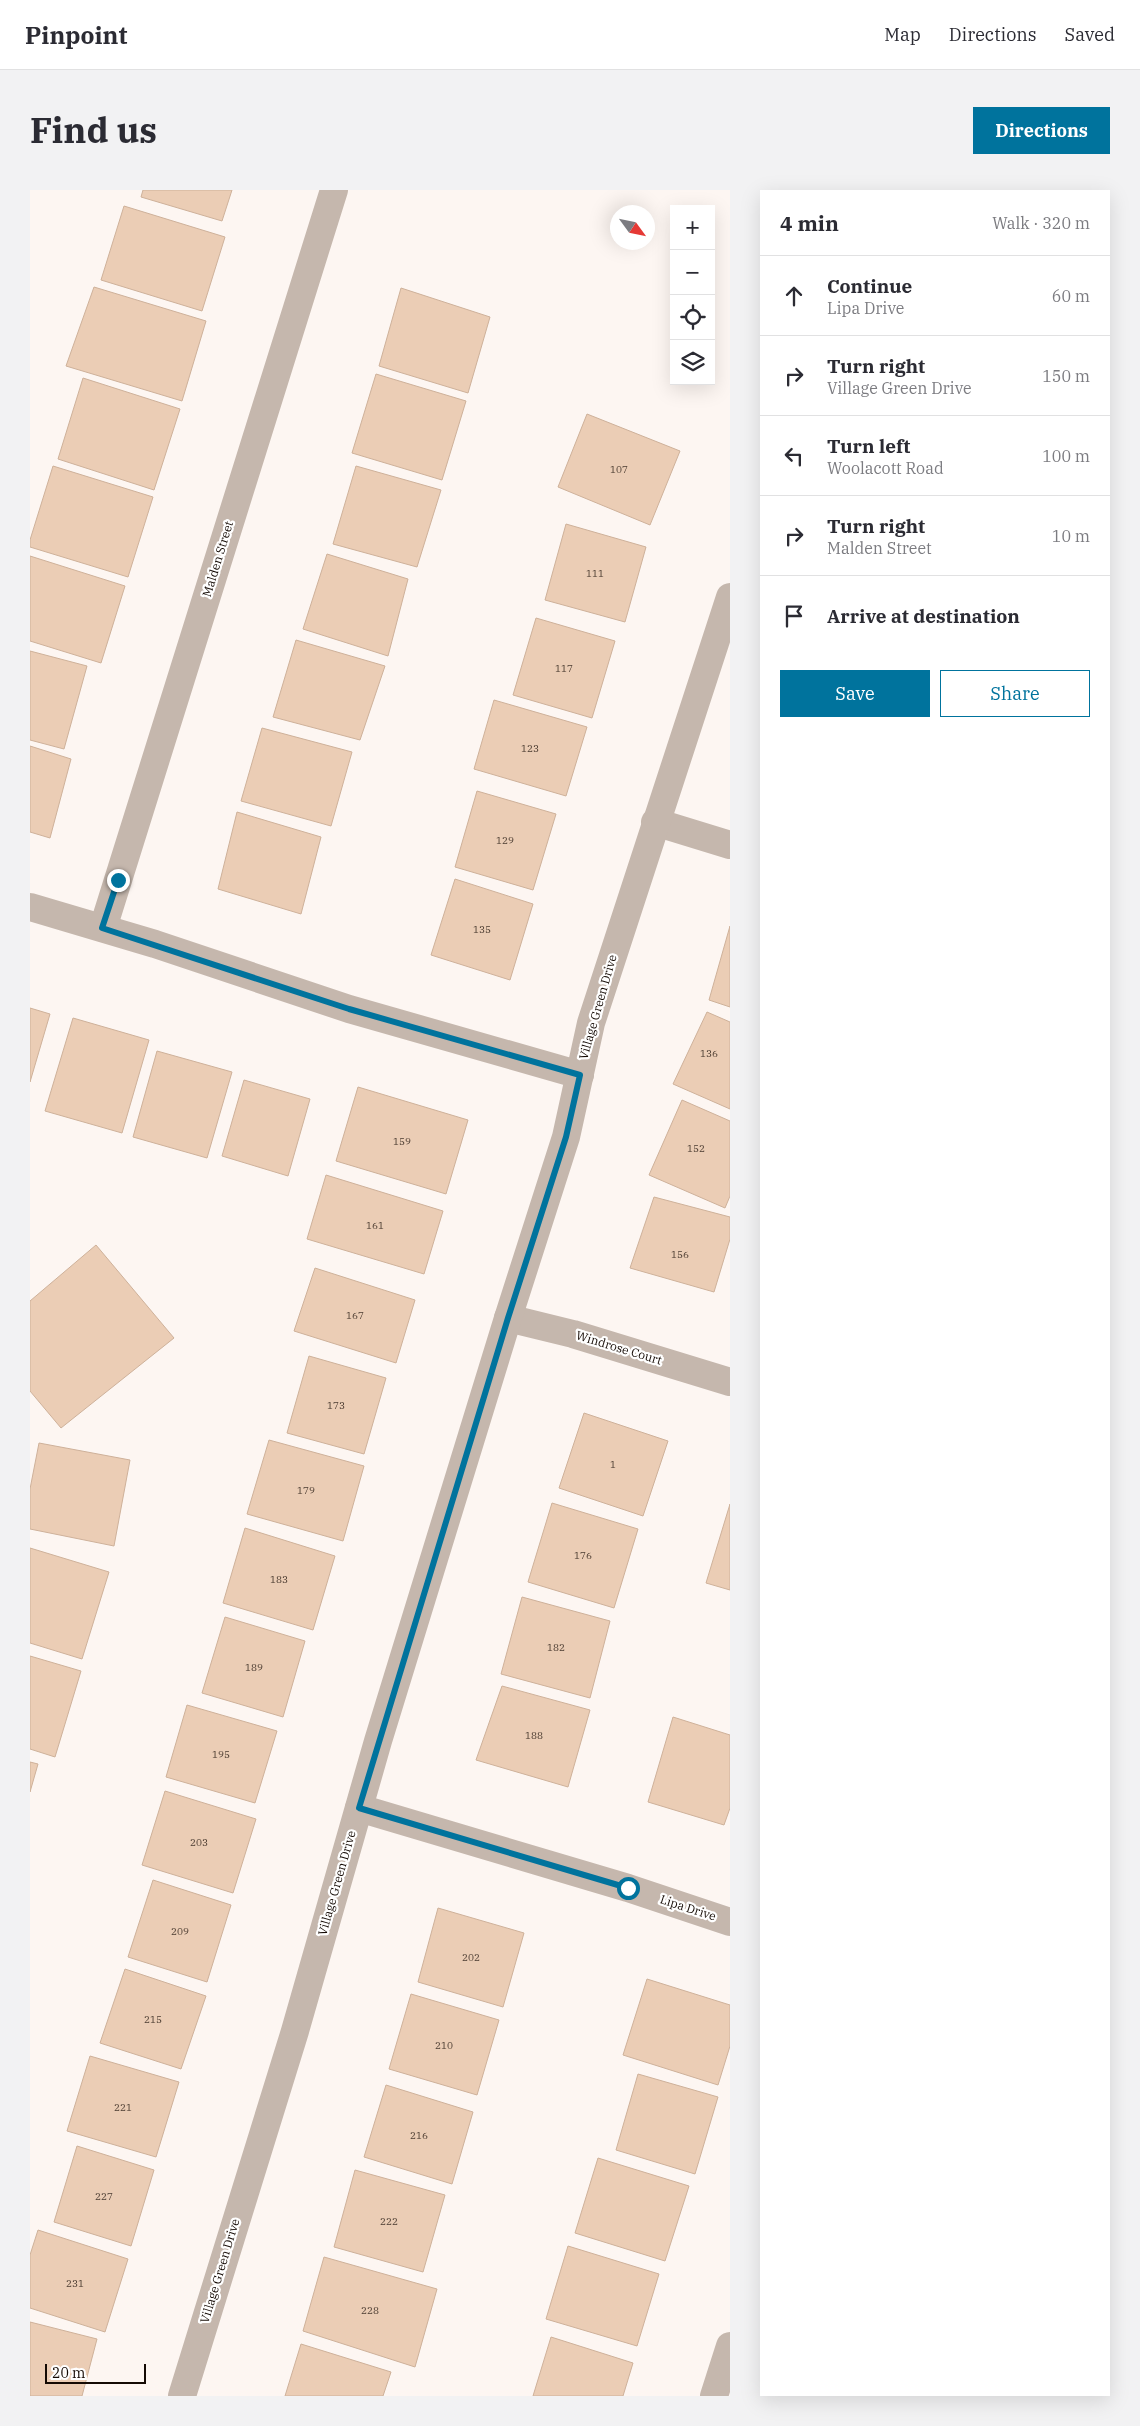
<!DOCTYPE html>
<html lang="en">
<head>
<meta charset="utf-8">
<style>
  body { margin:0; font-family:"IBM Plex Serif",serif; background:#f2f2f3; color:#2b2b33 }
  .controls { position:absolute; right:15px; top:15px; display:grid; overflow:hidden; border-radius:0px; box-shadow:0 5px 20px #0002 }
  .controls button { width:45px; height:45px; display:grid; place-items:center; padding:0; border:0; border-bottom:1px solid #e1e1e2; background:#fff; color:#2b2b33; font:25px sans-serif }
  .compass { position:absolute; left:580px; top:15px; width:45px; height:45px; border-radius:50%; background:#fff; box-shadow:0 5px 20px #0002; rotate:123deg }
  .scale { position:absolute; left:15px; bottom:12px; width:101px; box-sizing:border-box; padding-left:5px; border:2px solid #140a04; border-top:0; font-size:14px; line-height:18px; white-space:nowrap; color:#140a04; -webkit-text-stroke:4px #fff; paint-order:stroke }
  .stop { position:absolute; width:15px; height:15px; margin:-11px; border:4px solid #00739d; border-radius:50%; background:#fff }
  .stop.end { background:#00739d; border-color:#fff; box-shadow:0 1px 5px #0008 }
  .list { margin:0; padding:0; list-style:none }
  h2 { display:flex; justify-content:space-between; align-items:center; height:65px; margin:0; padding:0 20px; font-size:21px }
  h2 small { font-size:16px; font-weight:400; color:#7c7c81 }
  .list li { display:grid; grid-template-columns:32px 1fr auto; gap:15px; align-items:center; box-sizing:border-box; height:80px; padding:0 20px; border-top:1px solid #e1e1e2 }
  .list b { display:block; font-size:19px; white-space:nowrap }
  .list p { margin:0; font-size:16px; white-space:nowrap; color:#7c7c81 }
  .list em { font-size:16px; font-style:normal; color:#7c7c81 }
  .actions { display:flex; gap:10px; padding:15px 20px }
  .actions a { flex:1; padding:11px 0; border:1px solid #00739d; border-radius:0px; text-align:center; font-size:18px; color:#00739d }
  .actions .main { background:#00739d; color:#fff }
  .icon { flex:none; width:28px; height:28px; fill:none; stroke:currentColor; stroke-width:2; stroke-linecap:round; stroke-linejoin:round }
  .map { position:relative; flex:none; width:700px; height:2206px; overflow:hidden; border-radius:0px }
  header { display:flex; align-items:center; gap:30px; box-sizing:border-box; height:70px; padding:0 25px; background:#fff; border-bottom:1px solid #e1e1e2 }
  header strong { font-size:24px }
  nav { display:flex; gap:28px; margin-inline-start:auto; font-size:18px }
  .intro { display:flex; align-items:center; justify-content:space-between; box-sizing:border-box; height:120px; padding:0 30px }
  h1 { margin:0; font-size:35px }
  .button { padding:12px 22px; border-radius:0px; background:#00739d; color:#fff; font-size:18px; font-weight:700 }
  main { display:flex; gap:30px; padding:0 30px }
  aside { flex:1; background:#fff; border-radius:0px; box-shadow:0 5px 20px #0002 }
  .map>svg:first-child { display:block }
  .building { fill:#ebcdb5; stroke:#ceb19a }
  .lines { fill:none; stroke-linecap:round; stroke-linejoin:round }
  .minor { stroke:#c5b7ad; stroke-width:28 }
  .route { stroke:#00739d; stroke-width:6 }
  .labels { text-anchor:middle; stroke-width:4.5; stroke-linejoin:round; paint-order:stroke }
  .number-label { font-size:10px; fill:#4a3b30 }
  .street-label { font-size:12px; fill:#140a04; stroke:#fff }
</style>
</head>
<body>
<header>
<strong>Pinpoint</strong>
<nav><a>Map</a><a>Directions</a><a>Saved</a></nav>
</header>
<div class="intro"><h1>Find us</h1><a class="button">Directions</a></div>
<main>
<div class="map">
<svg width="700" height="2206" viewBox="0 0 700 2206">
  <rect width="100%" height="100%" fill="#fdf6f2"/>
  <g class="building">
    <path d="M 113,0 L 202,0 L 192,31 L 111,7 Z"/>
    <path d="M 94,16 L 195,47 L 172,121 L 71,90 Z"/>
    <path d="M 64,97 L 176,131 L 152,211 L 36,176 Z"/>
    <path d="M 371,98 L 460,127 L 438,203 L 349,176 Z"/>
    <path d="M 346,184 L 436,211 L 412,290 L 322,263 Z"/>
    <path d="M 53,188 L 150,219 L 124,300 L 28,269 Z"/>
    <path d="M 557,224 L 650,261 L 620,335 L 528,297 Z"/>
    <path d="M 23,276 L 123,307 L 98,387 L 0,357 L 0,350 Z"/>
    <path d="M 326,276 L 411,300 L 387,377 L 303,354 Z"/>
    <path d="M 536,334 L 616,357 L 595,432 L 515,410 Z"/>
    <path d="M 297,364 L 378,389 L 358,466 L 273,439 Z"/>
    <path d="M 0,366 L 95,396 L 71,473 L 0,451 Z"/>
    <path d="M 506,428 L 585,451 L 562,528 L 483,505 Z"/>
    <path d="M 266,450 L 355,476 L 330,550 L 243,527 Z"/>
    <path d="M 0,461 L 57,476 L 34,559 L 0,550 Z"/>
    <path d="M 464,510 L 557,537 L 536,606 L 444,579 Z"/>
    <path d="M 232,538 L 322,562 L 301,636 L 211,611 Z"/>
    <path d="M 0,556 L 41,569 L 20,648 L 0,642 Z"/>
    <path d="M 447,601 L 526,624 L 503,700 L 425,677 Z"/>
    <path d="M 207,622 L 291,647 L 271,724 L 188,699 Z"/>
    <path d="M 425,689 L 503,714 L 480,790 L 401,765 Z"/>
    <path d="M 700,736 L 700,817 L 679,810 Z"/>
    <path d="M 0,818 L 20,824 L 0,892 Z"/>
    <path d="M 677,822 L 700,832 L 700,919 L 643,894 Z"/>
    <path d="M 43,828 L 119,850 L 92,943 L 15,921 Z"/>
    <path d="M 127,861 L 202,882 L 177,968 L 103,947 Z"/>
    <path d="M 214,890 L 280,909 L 258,986 L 192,966 Z"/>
    <path d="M 328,897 L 438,930 L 416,1004 L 306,971 Z"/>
    <path d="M 652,910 L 700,931 L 700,1006 L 695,1018 L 619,985 Z"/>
    <path d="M 296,985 L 413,1021 L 394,1084 L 277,1049 Z"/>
    <path d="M 624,1007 L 700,1027 L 700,1049 L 684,1102 L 600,1078 Z"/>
    <path d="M 66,1055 L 144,1148 L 31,1238 L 0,1201 L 0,1111 Z"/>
    <path d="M 285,1078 L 385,1110 L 366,1173 L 264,1141 Z"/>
    <path d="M 279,1166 L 356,1188 L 334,1264 L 257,1243 Z"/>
    <path d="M 554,1223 L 638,1251 L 613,1326 L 529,1298 Z"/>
    <path d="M 239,1250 L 334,1276 L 313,1351 L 217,1324 Z"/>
    <path d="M 9,1253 L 100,1270 L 84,1356 L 0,1339 L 0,1299 Z"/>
    <path d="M 522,1313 L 608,1339 L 584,1418 L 498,1392 Z"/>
    <path d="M 700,1314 L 700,1400 L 676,1393 Z"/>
    <path d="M 215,1338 L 305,1366 L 283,1440 L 193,1413 Z"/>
    <path d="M 0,1358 L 79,1382 L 52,1469 L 0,1453 Z"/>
    <path d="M 492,1407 L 580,1431 L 560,1508 L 471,1484 Z"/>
    <path d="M 195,1427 L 275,1451 L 253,1527 L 172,1503 Z"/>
    <path d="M 0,1466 L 51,1481 L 25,1567 L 0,1559 Z"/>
    <path d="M 472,1496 L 560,1520 L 538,1597 L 446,1570 Z"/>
    <path d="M 157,1515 L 247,1541 L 225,1613 L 136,1587 Z"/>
    <path d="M 643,1527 L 700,1545 L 700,1618 L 694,1635 L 618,1612 Z"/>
    <path d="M 0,1572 L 8,1574 L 0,1602 Z"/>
    <path d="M 135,1601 L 226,1629 L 203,1703 L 112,1675 Z"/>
    <path d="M 123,1690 L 201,1715 L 177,1792 L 98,1767 Z"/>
    <path d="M 408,1718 L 494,1743 L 473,1817 L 388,1792 Z"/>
    <path d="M 95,1779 L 176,1806 L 151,1879 L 70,1853 Z"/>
    <path d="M 617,1789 L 700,1815 L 700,1856 L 688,1895 L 593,1865 Z"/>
    <path d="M 381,1804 L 469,1830 L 447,1905 L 359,1879 Z"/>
    <path d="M 60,1866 L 149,1892 L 126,1967 L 37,1941 Z"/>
    <path d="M 608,1884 L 688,1907 L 665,1984 L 586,1960 Z"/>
    <path d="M 356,1895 L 443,1922 L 422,1994 L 334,1967 Z"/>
    <path d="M 47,1956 L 124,1980 L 101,2056 L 24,2032 Z"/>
    <path d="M 568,1968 L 659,1996 L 635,2071 L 545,2043 Z"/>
    <path d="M 325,1980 L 415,2005 L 393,2082 L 304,2057 Z"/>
    <path d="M 8,2040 L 98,2069 L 75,2142 L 0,2118 L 0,2065 Z"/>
    <path d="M 538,2056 L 629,2084 L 607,2156 L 516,2129 Z"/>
    <path d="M 294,2067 L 407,2099 L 385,2177 L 273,2141 Z"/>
    <path d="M 0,2132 L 67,2149 L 52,2206 L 0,2206 Z"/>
    <path d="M 521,2147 L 603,2173 L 593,2206 L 503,2206 Z"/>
    <path d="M 271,2154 L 361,2182 L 353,2206 L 255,2206 Z"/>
  </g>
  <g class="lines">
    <g class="minor">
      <path d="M 625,632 L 700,655"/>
      <path d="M 0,717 L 125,754 L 319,819 L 550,885"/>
      <path d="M 73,738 L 304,0"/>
      <path d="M 478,1128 L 543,1144 L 700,1192"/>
      <path d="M 329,1618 L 598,1698 L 700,1732"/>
      <path d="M 152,2206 L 265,1841 L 348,1551 L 478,1128 L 536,947 L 561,833 L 700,407"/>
      <path d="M 684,2206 L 700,2156"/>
    </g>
  </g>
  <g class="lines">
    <path class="route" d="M 88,690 L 72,738 L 319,819 L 550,885 L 536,947 L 478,1128 L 329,1618 L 598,1698"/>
  </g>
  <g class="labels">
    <g class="number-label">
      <text x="589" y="283">107</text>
      <text x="565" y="387">111</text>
      <text x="534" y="482">117</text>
      <text x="500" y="562">123</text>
      <text x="475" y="654">129</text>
      <text x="452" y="743">135</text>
      <text x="679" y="867">136</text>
      <text x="372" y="955">159</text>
      <text x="666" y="962">152</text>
      <text x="345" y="1039">161</text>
      <text x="650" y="1068">156</text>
      <text x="325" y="1129">167</text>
      <text x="306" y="1219">173</text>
      <text x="583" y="1278">1</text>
      <text x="276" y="1304">179</text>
      <text x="553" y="1369">176</text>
      <text x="249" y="1393">183</text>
      <text x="526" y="1461">182</text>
      <text x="224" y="1481">189</text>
      <text x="504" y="1549">188</text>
      <text x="191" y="1568">195</text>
      <text x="169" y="1656">203</text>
      <text x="150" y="1745">209</text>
      <text x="441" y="1771">202</text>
      <text x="123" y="1833">215</text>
      <text x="414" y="1859">210</text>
      <text x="93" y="1921">221</text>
      <text x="389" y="1949">216</text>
      <text x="74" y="2010">227</text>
      <text x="359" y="2035">222</text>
      <text x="45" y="2097">231</text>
      <text x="340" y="2124">228</text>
    </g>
    <g class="street-label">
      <text transform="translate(188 369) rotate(-73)" y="4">Malden Street</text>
      <text transform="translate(568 817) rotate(-74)" y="4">Village Green Drive</text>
      <text transform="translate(589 1158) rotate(17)" y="4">Windrose Court</text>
      <text transform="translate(307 1693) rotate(-74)" y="4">Village Green Drive</text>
      <text transform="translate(658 1718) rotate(18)" y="4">Lipa Drive</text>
      <text transform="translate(190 2081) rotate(-73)" y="4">Village Green Drive</text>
    </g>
  </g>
</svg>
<div class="controls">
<button>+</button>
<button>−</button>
<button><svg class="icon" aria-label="locate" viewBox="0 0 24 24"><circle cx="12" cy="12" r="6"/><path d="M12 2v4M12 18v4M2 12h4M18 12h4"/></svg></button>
<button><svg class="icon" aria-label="layers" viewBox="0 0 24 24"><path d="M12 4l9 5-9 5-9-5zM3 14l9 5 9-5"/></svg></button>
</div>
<svg class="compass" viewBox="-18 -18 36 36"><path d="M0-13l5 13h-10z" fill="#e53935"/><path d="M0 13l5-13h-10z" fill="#7c7c81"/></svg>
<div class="scale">20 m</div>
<div class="stop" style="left:598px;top:1698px"></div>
<div class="stop end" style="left:88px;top:690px"></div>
</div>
<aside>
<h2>4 min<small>Walk · 320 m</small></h2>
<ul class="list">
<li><svg class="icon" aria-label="ahead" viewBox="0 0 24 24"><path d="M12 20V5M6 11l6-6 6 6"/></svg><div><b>Continue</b><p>Lipa Drive</p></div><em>60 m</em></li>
<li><svg class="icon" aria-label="right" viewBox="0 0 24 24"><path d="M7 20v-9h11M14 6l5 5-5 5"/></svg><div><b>Turn right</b><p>Village Green Drive</p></div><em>150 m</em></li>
<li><svg class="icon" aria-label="left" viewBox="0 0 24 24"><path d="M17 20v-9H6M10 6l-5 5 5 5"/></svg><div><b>Turn left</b><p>Woolacott Road</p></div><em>100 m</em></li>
<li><svg class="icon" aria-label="right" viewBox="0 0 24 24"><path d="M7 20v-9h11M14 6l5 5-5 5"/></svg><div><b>Turn right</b><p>Malden Street</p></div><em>10 m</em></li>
<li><svg class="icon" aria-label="arrive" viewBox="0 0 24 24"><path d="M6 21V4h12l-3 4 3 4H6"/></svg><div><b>Arrive at destination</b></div></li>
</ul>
<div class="actions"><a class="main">Save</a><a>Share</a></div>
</aside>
</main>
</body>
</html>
